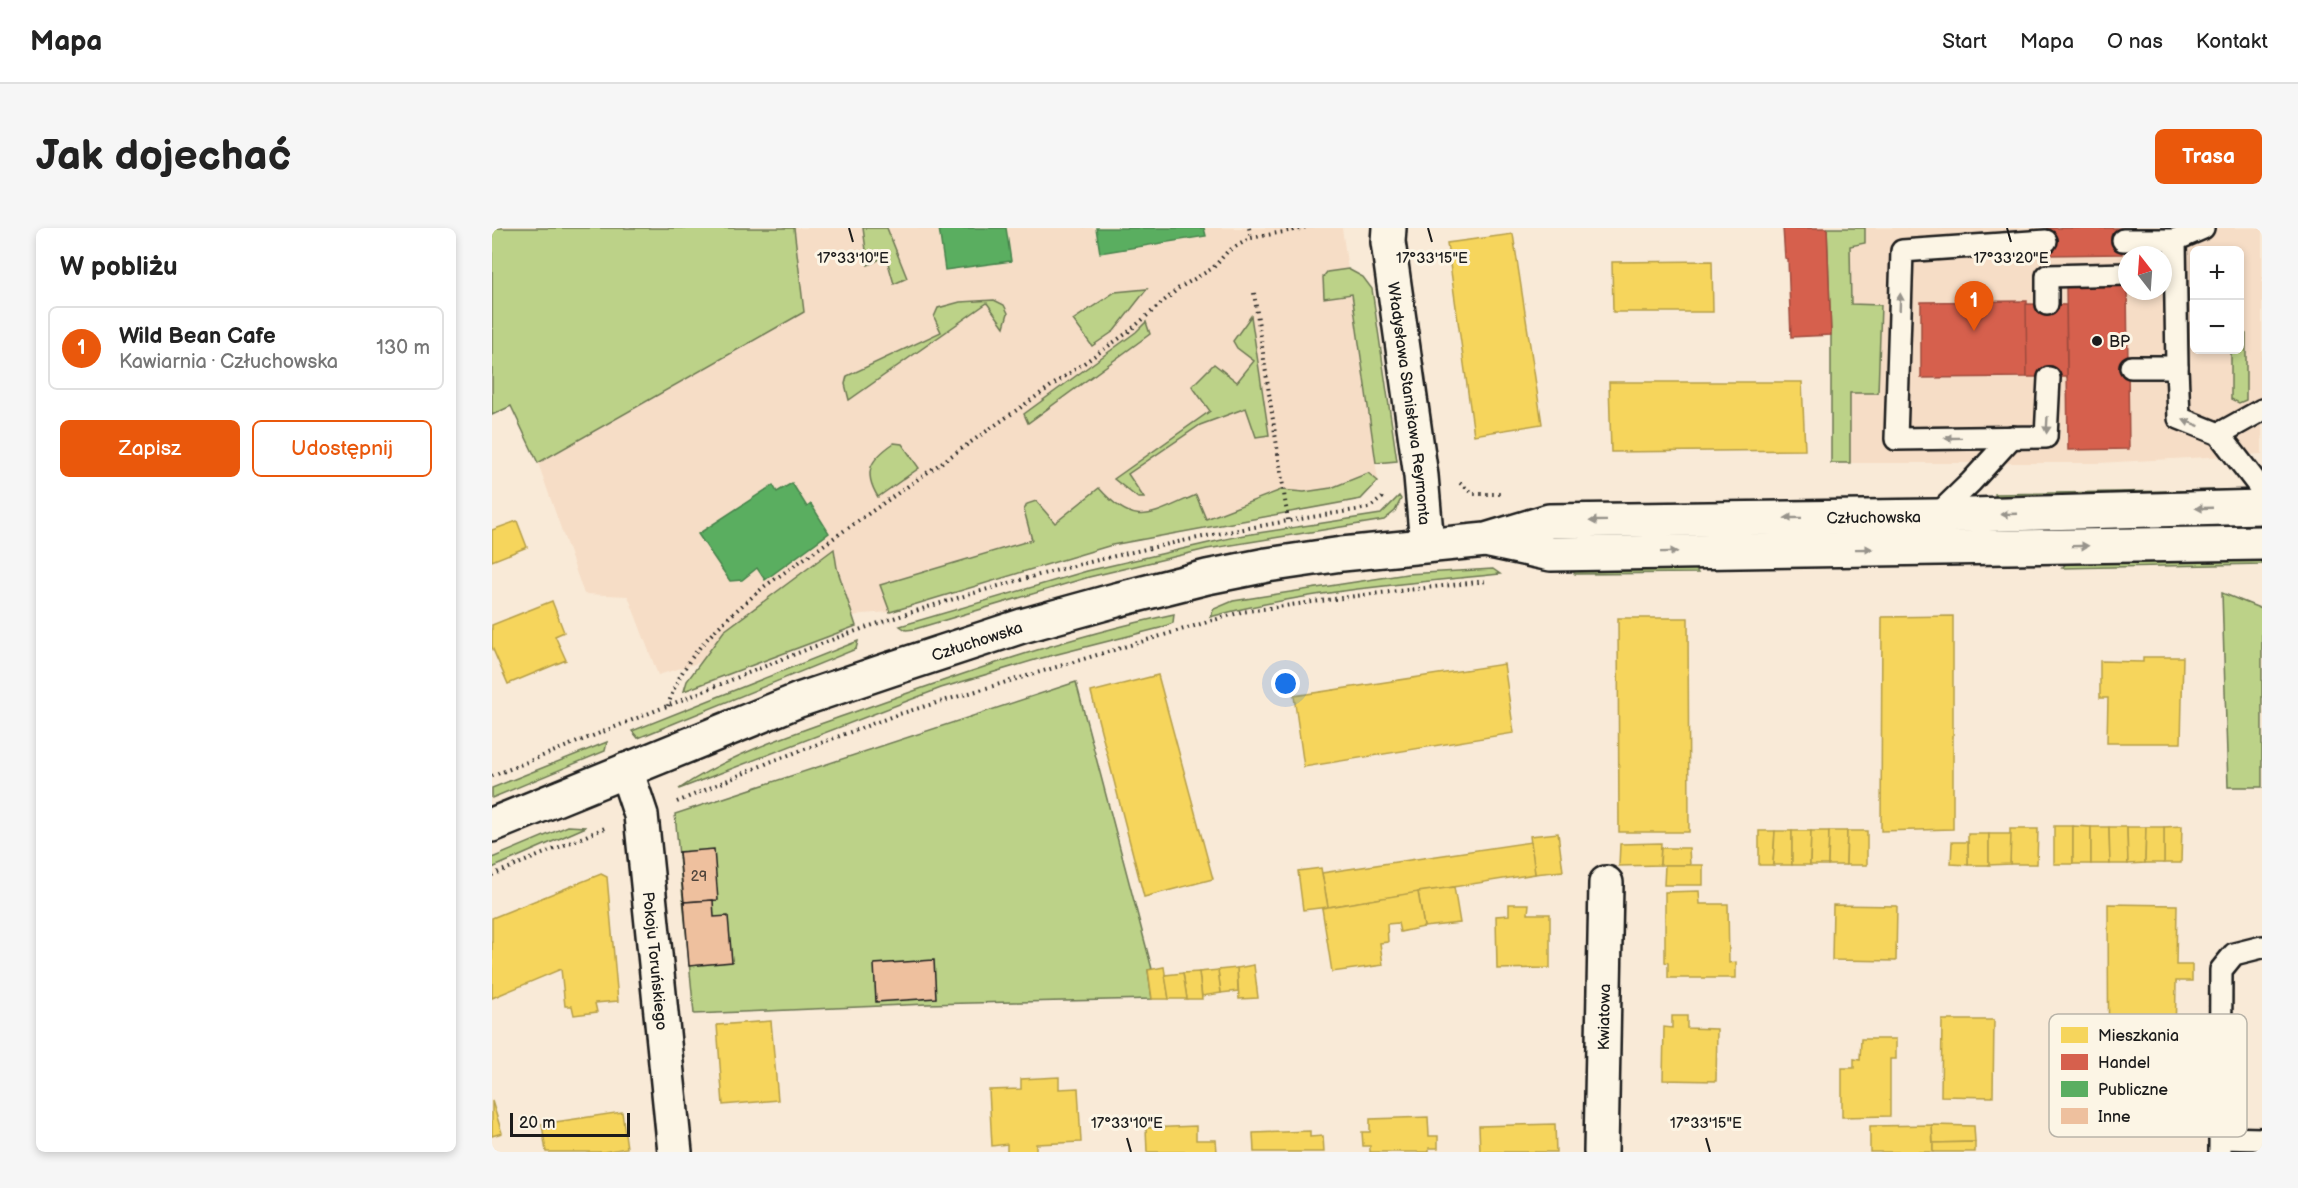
<!DOCTYPE html>
<html lang="pl">
<head>
<meta charset="utf-8">
<style>
  body { margin:0; font-family:"Balsamiq Sans",sans-serif; background:#f6f6f6; color:#222 }
  .controls { position:absolute; right:18px; top:18px; display:grid; overflow:hidden; border-radius:9px; box-shadow:0 3px 9px #0003 }
  .controls button { width:54px; height:54px; display:grid; place-items:center; padding:0; border:0; border-bottom:2px solid #e0e0e0; background:#fff; color:#222; font:30px sans-serif }
  .compass { position:absolute; left:1626px; top:18px; width:54px; height:54px; border-radius:50%; background:#fff; box-shadow:0 3px 9px #0003; rotate:343deg }
  .scale { position:absolute; left:18px; bottom:15px; width:120px; box-sizing:border-box; padding-left:6px; border:3px solid #1c1c1c; border-top:0; font-size:16px; line-height:21px; white-space:nowrap; color:#1c1c1c; -webkit-text-stroke:4px #fcf5e5; paint-order:stroke }
  .you { position:absolute; left:794px; top:456px; width:21px; height:21px; margin:-15px; border:4px solid #fff; border-radius:50%; background:#1a73e8; box-shadow:0 0 0 9px #1a73e833 }
  .badge { display:grid; place-items:center; width:39px; height:39px; border-radius:50%; background:#ea580c; color:#fff; font-size:20px; font-weight:700 }
  .pin { position:absolute; translate:-50% -50px; filter:drop-shadow(0 2px 3px #0008) }
  .pin::after { content:''; position:absolute; top:32px; width:21px; height:18px; background:inherit; clip-path:polygon(0 0,100% 0,50% 100%) }
  .list { margin:0; padding:0; list-style:none }
  h2 { display:flex; justify-content:space-between; align-items:center; height:78px; margin:0; padding:0 24px; font-size:26px }
  h2 small { font-size:20px; font-weight:400; color:#767676 }
  .list li { display:grid; grid-template-columns:39px 1fr auto; gap:18px; align-items:center; box-sizing:border-box; height:84px; margin:0 12px 12px; padding:0 12px; border:2px solid #e0e0e0; border-radius:9px }
  .list b { display:block; font-size:22px; white-space:nowrap }
  .list p { margin:0; font-size:20px; white-space:nowrap; color:#767676 }
  .list em { font-size:20px; font-style:normal; color:#767676 }
  .actions { display:flex; gap:12px; padding:18px 24px }
  .actions a { flex:1; padding:14px 0; border:2px solid #ea580c; border-radius:9px; text-align:center; font-size:21px; color:#ea580c }
  .actions .main { background:#ea580c; color:#fff }
  .map { position:relative; flex:none; width:1770px; height:924px; overflow:hidden; border-radius:9px }
  header { display:flex; align-items:center; gap:36px; box-sizing:border-box; height:84px; padding:0 30px; background:#fff; border-bottom:2px solid #e0e0e0 }
  header strong { font-size:28px }
  nav { display:flex; gap:33px; margin-inline-start:auto; font-size:21px }
  .intro { display:flex; align-items:center; justify-content:space-between; box-sizing:border-box; height:144px; padding:0 36px }
  h1 { margin:0; font-size:42px }
  .button { padding:15px 27px; border-radius:9px; background:#ea580c; color:#fff; font-size:21px; font-weight:700 }
  main { display:flex; gap:36px; padding:0 36px }
  aside { flex:1; background:#fff; border-radius:9px; box-shadow:0 3px 9px #0003 }
  .map>svg:first-child { display:block }
  .built { fill:#f6ddc6; fill-rule:evenodd }
  .green { fill:#bcd288; stroke:#6c7752; stroke-width:1.5 }
  .homes { fill:#f6d55c; stroke:#b59e49; stroke-width:1.5 }
  .shops { fill:#d6604d; stroke:#9e4c3e; stroke-width:1.5 }
  .public { fill:#5aae61; stroke:#47824c; stroke-width:1.5 }
  .building { fill:#eec09e; stroke:#1c1c1c; stroke-width:1.5 }
  .lines { fill:none; stroke-linecap:round; stroke-linejoin:round }
  .lane-casing { stroke:#1c1c1c; stroke-width:26 }
  .street-casing { stroke:#1c1c1c; stroke-width:38 }
  .secondary-casing { stroke:#1c1c1c; stroke-width:38 }
  .path { stroke:#1c1c1c; stroke-width:4; stroke-dasharray:1.5 4.5; stroke-linecap:butt }
  .lane { stroke:#fcf5e5; stroke-width:21 }
  .street { stroke:#fcf5e5; stroke-width:33 }
  .secondary { stroke:#fcf5e5; stroke-width:33 }
  .oneway { fill:#97938b }
  .ticks { fill:none; stroke:#1c1c1c; stroke-width:2 }
  .poi-dot { fill:#1c1c1c; stroke:#fcf5e5; stroke-width:2 }
  .labels { text-anchor:middle; stroke-width:6; stroke-linejoin:round; paint-order:stroke }
  .number-label { font-size:14px; fill:#50453c }
  .poi-label { font-size:16px; fill:#1c1c1c; stroke:#fcf5e5; text-anchor:start }
  .street-label { font-size:16px; fill:#1c1c1c; stroke:#fcf5e5 }
  .key { fill:#fcf5e5; stroke:#b9b4a9; stroke-width:1.5 }
  .key-label { font-size:16px; fill:#1c1c1c }
  .ticks-label { font-size:15px; text-anchor:middle; fill:#1c1c1c; stroke:#fcf5e5; stroke-width:6; stroke-linejoin:round; paint-order:stroke }
</style>
</head>
<body>
<header>
<strong>Mapa</strong>
<nav><a>Start</a><a>Mapa</a><a>O nas</a><a>Kontakt</a></nav>
</header>
<div class="intro"><h1>Jak dojechać</h1><a class="button">Trasa</a></div>
<main>
<aside>
<h2>W pobliżu<small></small></h2>
<ul class="list">
<li><span class="badge">1</span><div><b>Wild Bean Cafe</b><p>Kawiarnia · Człuchowska</p></div><em>130 m</em></li>
</ul>
<div class="actions"><a class="main">Zapisz</a><a>Udostępnij</a></div>
</aside>
<div class="map">
<svg width="1770" height="924" viewBox="0 0 1770 924">
  <rect width="100%" height="100%" fill="#f9ead7"/>
  <filter id="ink" filterUnits="userSpaceOnUse"><feTurbulence type="fractalNoise" baseFrequency=".0167" numOctaves="2"/><feDisplacementMap in="SourceGraphic" scale="12" xChannelSelector="R" yChannelSelector="G"/><feConvolveMatrix kernelMatrix="1 2 1 2 8 2 1 2 1" color-interpolation-filters="sRGB"/></filter>
  <g filter="url(#ink)">
    <g class="built">
      <path d="M 302,0 L 850,0 L 886,253 L 869,271 L 620,317 L 398,384 L 369,386 L 166,447 L 136,368 L 92,366 L 46,235 L 311,84 Z"/>
      <path d="M 1335,0 L 1770,0 L 1770,226 L 1607,235 L 1339,235 L 1339,107 ZM 1702,22 L 1748,22 L 1748,122 L 1702,122 ZM 1635,27 L 1671,27 L 1671,63 L 1635,63 Z"/>
    </g>
    <g class="green">
      <path d="M 0,0 L 302,0 L 312,84 L 46,235 L 19,178 L 0,187 Z"/>
      <path d="M 371,0 L 395,0 L 415,50 L 402,56 L 394,28 L 376,37 Z"/>
      <path d="M 1335,0 L 1373,0 L 1373,15 L 1358,18 L 1359,76 L 1389,77 L 1386,165 L 1358,165 L 1358,235 L 1339,235 L 1339,107 Z"/>
      <path d="M 856,41 L 871,49 L 880,61 L 905,233 L 884,235 L 860,66 L 832,70 L 831,49 L 835,44 Z"/>
      <path d="M 655,61 L 622,103 L 600,118 L 581,92 L 623,64 Z"/>
      <path d="M 502,72 L 512,77 L 516,85 L 512,99 L 495,75 L 357,172 L 353,156 L 355,148 L 449,104 L 442,89 L 446,80 L 468,74 Z"/>
      <path d="M 759,88 L 777,207 L 764,209 L 754,180 L 708,197 L 636,246 L 652,270 L 646,270 L 622,251 L 718,183 L 700,158 L 722,136 L 745,154 L 762,133 L 745,120 L 741,113 Z"/>
      <path d="M 654,94 L 658,106 L 536,195 L 532,186 L 644,104 Z"/>
      <path d="M 1748,102 L 1754,106 L 1754,172 L 1747,175 L 1739,171 L 1739,122 L 1748,122 Z"/>
      <path d="M 402,215 L 410,216 L 427,240 L 386,269 C 370,243 379,231 402,215 Z"/>
      <path d="M 876,245 L 886,253 L 869,271 L 620,317 L 398,384 L 388,357 L 540,312 L 532,282 L 535,276 L 544,273 L 563,295 L 607,260 C 644,302 659,286 704,267 L 714,291 L 789,262 L 812,264 L 839,260 Z"/>
      <path d="M 1741,262 L 1741,269 L 1504,273 L 1503,266 Z"/>
      <path d="M 907,268 L 909,271 L 903,283 L 892,292 L 715,321 L 597,349 L 423,401 L 414,402 L 408,398 L 595,343 L 747,308 L 889,286 Z"/>
      <path d="M 342,321 L 345,340 L 364,398 L 192,463 L 195,453 L 232,403 Z"/>
      <path d="M 1770,330 L 1770,336 L 1570,340 L 1578,331 Z"/>
      <path d="M 1200,335 L 1206,345 L 1083,346 L 1076,339 Z"/>
      <path d="M 1001,341 L 1008,346 C 911,356 813,363 718,389 L 722,381 L 741,373 L 915,346 Z"/>
      <path d="M 1730,365 L 1770,381 L 1770,559 L 1736,559 Z"/>
      <path d="M 682,386 L 681,395 L 668,400 L 546,431 L 449,460 L 187,561 C 239,525 306,504 365,483 C 469,446 574,409 682,386 Z"/>
      <path d="M 366,413 L 364,421 L 146,510 L 140,503 Z"/>
      <path d="M 584,454 L 660,741 L 656,742 L 660,771 L 435,776 L 202,786 L 183,586 Z"/>
      <path d="M 115,514 L 113,523 L 0,570 L 0,560 Z"/>
      <path d="M 76,598 L 94,599 L 0,640 L 0,630 Z"/>
    </g>
    <g class="homes">
      <path d="M 1021,6 L 1050,196 L 982,207 L 955,15 Z"/>
      <path d="M 1220,33 L 1221,84 L 1121,84 L 1120,34 Z"/>
      <path d="M 1117,154 L 1310,154 L 1313,222 L 1119,224 Z"/>
      <path d="M 25,293 L 35,319 L 0,333 L 0,302 Z"/>
      <path d="M 60,373 L 72,404 L 63,408 L 74,432 L 16,456 L 0,419 L 0,397 Z"/>
      <path d="M 1461,388 L 1461,601 L 1389,603 L 1390,389 Z"/>
      <path d="M 1126,390 L 1196,390 L 1197,604 L 1127,604 Z"/>
      <path d="M 1651,429 L 1691,429 L 1689,515 L 1615,515 L 1616,470 L 1608,470 L 1608,433 L 1651,434 Z"/>
      <path d="M 1012,436 L 1022,505 L 812,539 L 802,468 Z"/>
      <path d="M 666,447 L 721,651 L 652,669 L 599,464 Z"/>
      <rect x="1562" y="598" width="19" height="38"/>
      <path d="M 1581,598 L 1599,599 L 1599,636 L 1581,636 Z"/>
      <path d="M 1690,598 L 1689,635 L 1672,635 L 1672,599 Z"/>
      <path d="M 1599,599 L 1617,599 L 1618,636 L 1599,636 Z"/>
      <path d="M 1617,599 L 1635,599 L 1636,636 L 1618,636 Z"/>
      <path d="M 1635,599 L 1654,599 L 1653,635 L 1636,636 Z"/>
      <path d="M 1654,599 L 1672,599 L 1672,635 L 1653,635 Z"/>
      <path d="M 1518,601 L 1546,601 L 1545,636 L 1518,636 Z"/>
      <path d="M 1267,603 L 1283,603 L 1281,637 L 1267,637 Z"/>
      <path d="M 1283,603 L 1300,603 L 1300,637 L 1281,637 Z"/>
      <path d="M 1300,603 L 1319,603 L 1318,637 L 1300,637 Z"/>
      <path d="M 1319,603 L 1337,603 L 1336,637 L 1318,637 Z"/>
      <path d="M 1337,603 L 1355,603 L 1354,637 L 1336,637 Z"/>
      <path d="M 1355,603 L 1375,603 L 1375,637 L 1354,637 Z"/>
      <path d="M 1066,605 L 1071,643 L 1043,646 L 1038,608 Z"/>
      <rect x="1476" y="606" width="21" height="31"/>
      <path d="M 1497,606 L 1519,606 L 1518,636 L 1497,637 Z"/>
      <path d="M 1039,614 L 1043,646 L 836,679 L 830,645 Z"/>
      <path d="M 1460,614 L 1476,614 L 1476,637 L 1459,636 Z"/>
      <path d="M 1169,615 L 1168,637 L 1127,638 L 1128,616 Z"/>
      <path d="M 1169,620 L 1197,620 L 1198,637 L 1168,637 Z"/>
      <path d="M 1173,637 L 1211,637 L 1211,657 L 1172,657 Z"/>
      <path d="M 829,640 L 836,679 L 811,682 L 806,643 Z"/>
      <path d="M 109,646 L 115,649 L 126,773 L 103,775 L 105,784 L 82,787 L 80,778 L 73,778 L 69,741 L 0,770 L 0,690 Z"/>
      <path d="M 962,659 L 968,695 L 932,699 L 926,664 Z"/>
      <path d="M 1207,663 L 1208,676 L 1236,676 L 1237,735 L 1244,734 L 1244,750 L 1176,750 L 1176,735 L 1173,734 L 1173,664 Z"/>
      <path d="M 926,664 L 932,699 L 908,704 L 906,695 L 895,696 L 896,714 L 888,715 L 891,737 L 840,744 L 830,680 Z"/>
      <path d="M 1017,676 L 1037,676 L 1036,686 L 1058,686 L 1058,740 L 1005,741 L 1004,688 L 1017,687 Z"/>
      <path d="M 1616,676 L 1685,677 L 1684,737 L 1700,737 L 1700,753 L 1684,753 L 1683,823 L 1699,823 L 1698,840 L 1684,840 L 1685,894 L 1617,894 Z"/>
      <path d="M 1341,677 L 1405,678 L 1404,733 L 1340,732 Z"/>
      <path d="M 762,737 L 766,770 L 747,771 L 745,740 Z"/>
      <path d="M 672,739 L 677,771 L 660,771 L 656,742 Z"/>
      <path d="M 745,740 L 746,763 L 729,765 L 726,742 Z"/>
      <path d="M 726,742 L 729,765 L 710,768 L 707,744 Z"/>
      <path d="M 707,744 L 710,771 L 695,771 L 691,745 Z"/>
      <path d="M 691,745 L 695,771 L 677,771 L 673,747 Z"/>
      <path d="M 1180,788 L 1195,788 L 1195,800 L 1225,801 L 1224,853 L 1171,852 L 1172,799 L 1180,800 Z"/>
      <path d="M 1450,792 L 1502,792 L 1501,869 L 1449,868 Z"/>
      <path d="M 279,793 L 286,872 L 231,877 L 225,797 Z"/>
      <path d="M 1369,811 L 1404,811 L 1404,831 L 1398,831 L 1398,888 L 1350,889 L 1350,840 L 1362,840 L 1362,831 L 1368,832 Z"/>
      <path d="M 567,849 L 567,861 L 586,860 L 589,914 L 544,916 L 544,924 L 515,924 L 515,916 L 500,918 L 497,862 L 529,861 L 529,851 Z"/>
      <path d="M 0,873 L 10,905 L 0,908 Z"/>
      <path d="M 130,884 L 135,920 L 111,924 L 54,924 L 50,896 Z"/>
      <path d="M 936,889 L 937,908 L 946,908 L 946,920 L 937,920 L 937,924 L 878,924 L 878,918 L 871,918 L 870,904 L 878,904 L 878,891 Z"/>
      <path d="M 1063,896 L 1064,924 L 988,924 L 987,898 Z"/>
      <path d="M 1440,897 L 1482,898 L 1483,914 L 1441,915 Z"/>
      <path d="M 1440,897 L 1441,924 L 1378,924 L 1378,898 Z"/>
      <path d="M 704,898 L 704,912 L 724,912 L 725,924 L 655,924 L 654,900 Z"/>
      <path d="M 818,903 L 818,909 L 831,908 L 832,924 L 762,924 L 761,905 Z"/>
      <path d="M 1483,914 L 1483,924 L 1441,924 L 1441,915 Z"/>
    </g>
    <g class="shops">
      <path d="M 1291,0 L 1335,0 L 1339,107 L 1299,109 L 1296,31 L 1293,30 Z"/>
      <path d="M 1555,0 L 1630,0 L 1630,26 L 1555,27 Z"/>
      <path d="M 1635,56 L 1637,221 L 1576,222 L 1574,57 Z"/>
      <path d="M 1535,73 L 1535,149 L 1429,150 L 1429,74 Z"/>
      <path d="M 1534,76 L 1574,77 L 1575,149 L 1535,149 Z"/>
    </g>
    <g class="public">
      <path d="M 447,0 L 514,0 L 519,33 L 453,42 Z"/>
      <path d="M 604,0 L 712,0 L 714,8 L 608,25 Z"/>
      <path d="M 300,255 L 315,279 L 319,276 L 337,305 L 273,352 L 265,340 L 250,352 L 238,353 L 206,306 L 281,257 L 285,264 Z"/>
    </g>
    <g class="building">
      <path d="M 222,621 L 226,672 L 192,674 L 187,624 Z"/>
      <path d="M 221,672 L 222,689 L 236,688 L 240,734 L 197,738 L 192,674 Z"/>
      <path d="M 442,732 L 444,770 L 384,774 L 382,736 Z"/>
    </g>
    <g class="lines">
      <g class="lane-casing">
        <g id="lane">
          <path d="M 1631,12 L 1683,12"/>
          <path d="M 1554,13 L 1410,23 L 1404,211 L 1554,209 L 1557,150"/>
          <path d="M 1555,76 L 1555,48 L 1635,46"/>
          <path d="M 1639,139 L 1685,139 L 1687,190 L 1727,206 L 1770,262"/>
          <path d="M 1685,139 L 1683,12 L 1711,0"/>
          <path d="M 1727,206 L 1770,182"/>
          <path d="M 1444,288 L 1479,254 L 1520,209"/>
          <path d="M 1728,910 L 1770,911"/>
          <path d="M 1728,924 L 1729,742 L 1742,726 L 1770,719"/>
        </g>
      </g>
      <g class="street-casing">
        <g id="street">
          <path id="s1" d="M 897,0 L 896,14 L 929,248 L 935,317"/>
          <path id="s2" d="M 134,542 L 149,587 L 183,924"/>
          <path id="s3" d="M 1109,924 L 1114,655"/>
        </g>
      </g>
      <g class="secondary-casing">
        <g id="secondary">
          <path d="M 998,313 L 1059,326 L 1770,315"/>
          <path id="s4" d="M 0,597 L 307,472 L 399,441 L 530,398 L 624,372 L 715,349 L 775,337 L 850,326 L 994,312 L 1057,293 L 1444,288 L 1770,279"/>
        </g>
      </g>
      <g class="path">
        <path d="M 757,0 L 759,10"/>
        <path d="M 762,65 L 796,292"/>
        <path d="M 968,255 L 982,266 L 1008,266"/>
        <path d="M 176,478 C 191,425 233,392 273,358 L 635,105 L 687,60 L 721,40 L 736,23 L 759,10 L 813,0"/>
        <path d="M 0,548 C 73,519 146,490 219,460 C 274,438 330,414 387,395 C 547,341 709,305 877,280 L 890,270 L 892,266"/>
        <path d="M 185,574 L 278,534 L 404,487 L 749,384 L 871,367 L 995,353"/>
        <path d="M 0,647 L 113,600"/>
      </g>
      <use href="#lane" class="lane"/>
      <use href="#street" class="street"/>
      <use href="#secondary" class="secondary"/>
    </g>
    <defs><path id="oneway-solid" d="M-6-.8H1V-3.2L6.5 0L1 3.2V.8H-6Z" transform="scale(1.5)"/></defs>
    <g class="oneway">
      <use href="#oneway-solid" transform="translate(1408 74) rotate(-88)"/>
      <use href="#oneway-solid" transform="translate(1699 195) rotate(-159)"/>
      <use href="#oneway-solid" transform="translate(1555 197) rotate(93)"/>
      <use href="#oneway-solid" transform="translate(1461 210) rotate(179)"/>
      <use href="#oneway-solid" transform="translate(1712 280) rotate(178)"/>
      <use href="#oneway-solid" transform="translate(1517 286) rotate(178)"/>
      <use href="#oneway-solid" transform="translate(1301 290) rotate(179)"/>
      <use href="#oneway-solid" transform="translate(1106 293) rotate(179)"/>
      <use href="#oneway-solid" transform="translate(1588 318) rotate(-1)"/>
      <use href="#oneway-solid" transform="translate(1372 321) rotate(-1)"/>
      <use href="#oneway-solid" transform="translate(1177 324) rotate(-1)"/>
    </g>
  </g>
  <path class="ticks" d="M 357,0 L 361,14M 936,0 L 940,14M 1515,0 L 1519,14M 635,910 L 639,924M 1214,910 L 1218,924"/>
  <circle class="poi-dot" cx="1605" cy="113" r="6"/>
  <g class="labels">
    <g class="number-label">
      <text x="207" y="653">29</text>
    </g>
    <g class="poi-label">
      <text x="1617" y="119">BP</text>
    </g>
    <g class="street-label">
      <text dy="6" stroke="none"><textPath href="#s1" startOffset="177">Władysława Stanisława Reymonta</textPath></text>
      <text dy="6" stroke="none"><textPath href="#s4" startOffset="1430">Człuchowska</textPath></text>
      <text dy="6" stroke="none"><textPath href="#s4" startOffset="519">Człuchowska</textPath></text>
      <text dy="6" stroke="none"><textPath href="#s2" startOffset="194">Pokoju Toruńskiego</textPath></text>
      <text dy="6" stroke="none"><textPath href="#s3" startOffset="135">Kwiatowa</textPath></text>
    </g>
  </g>
  <rect x="1557" y="786" width="198" height="123" rx="9" class="key"/>
  <rect x="1569" y="799" width="27" height="16" fill="#f6d55c"/>
  <rect x="1569" y="826" width="27" height="16" fill="#d6604d"/>
  <rect x="1569" y="853" width="27" height="16" fill="#5aae61"/>
  <rect x="1569" y="880" width="27" height="16" fill="#eec09e"/>
  <g class="key-label">
    <text x="1606" y="813">Mieszkania</text>
    <text x="1606" y="840">Handel</text>
    <text x="1606" y="867">Publiczne</text>
    <text x="1606" y="894">Inne</text>
  </g>
  <g class="ticks-label">
    <text x="361" y="35">17°33'10"E</text>
    <text x="940" y="35">17°33'15"E</text>
    <text x="1519" y="35">17°33'20"E</text>
    <text x="635" y="900">17°33'10"E</text>
    <text x="1214" y="900">17°33'15"E</text>
  </g>
</svg>
<div class="controls">
<button>+</button>
<button>−</button>
</div>
<svg class="compass" viewBox="-18 -18 36 36"><path d="M0-13l5 13h-10z" fill="#e53935"/><path d="M0 13l5-13h-10z" fill="#767676"/></svg>
<div class="scale">20 m</div>
<div class="you"></div>
<div class="pin badge" style="left:1482px;top:103px">1</div>
</div>
</main>
</body>
</html>
